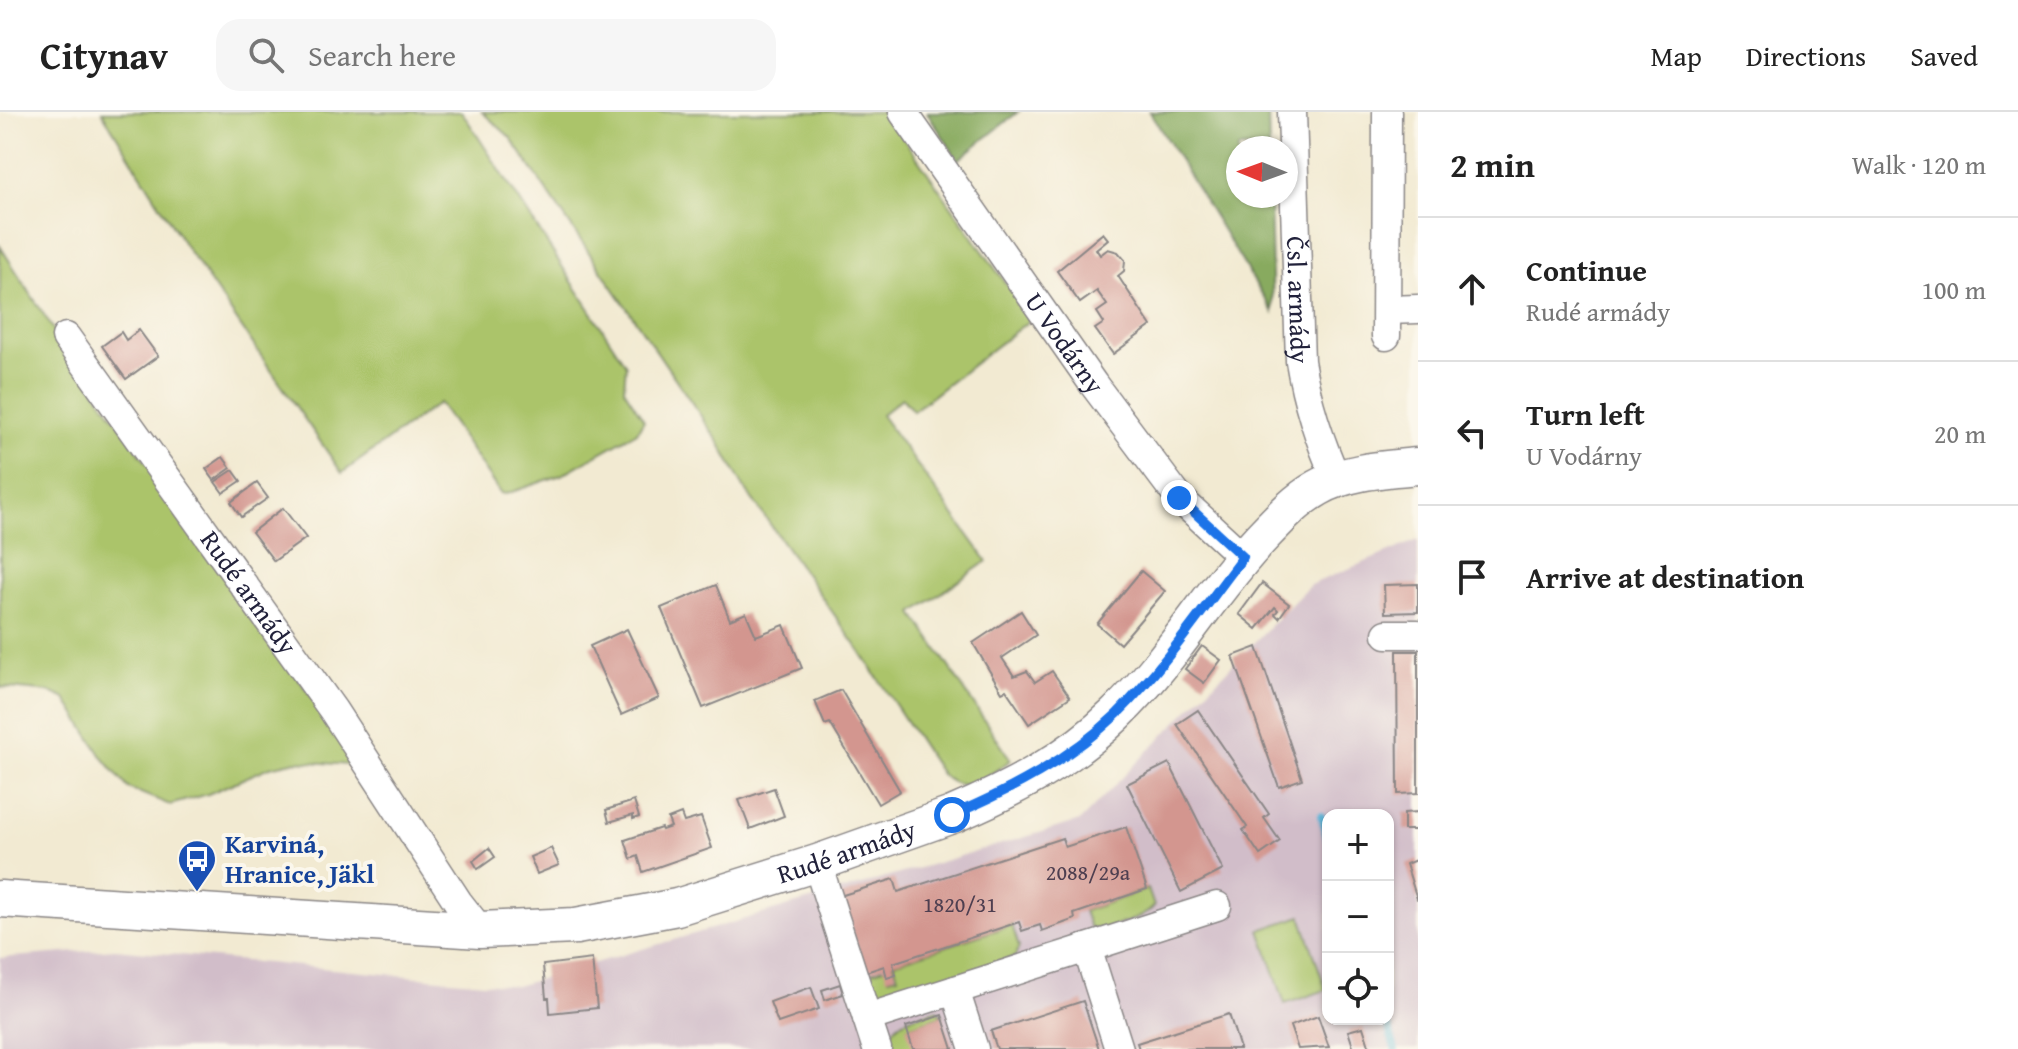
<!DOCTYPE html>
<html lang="en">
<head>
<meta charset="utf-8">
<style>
  body { margin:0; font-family:"Gentium Book Plus",serif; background:#f6f6f6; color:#222 }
  .controls { position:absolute; right:24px; bottom:24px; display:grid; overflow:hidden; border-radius:16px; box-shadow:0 2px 6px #0004 }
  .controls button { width:72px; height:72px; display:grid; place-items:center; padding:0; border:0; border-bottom:2px solid #e0e0e0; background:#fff; color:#222; font:40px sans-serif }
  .compass { position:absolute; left:1226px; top:24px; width:72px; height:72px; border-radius:50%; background:#fff; box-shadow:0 2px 6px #0004; rotate:271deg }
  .stop { position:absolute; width:24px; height:24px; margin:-18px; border:6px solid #1a73e8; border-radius:50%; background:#fff }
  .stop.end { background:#1a73e8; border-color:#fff; box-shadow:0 2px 8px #0008 }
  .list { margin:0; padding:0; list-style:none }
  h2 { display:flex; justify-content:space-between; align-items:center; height:104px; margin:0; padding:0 32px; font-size:34px }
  h2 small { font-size:26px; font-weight:400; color:#767676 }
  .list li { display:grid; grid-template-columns:52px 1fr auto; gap:24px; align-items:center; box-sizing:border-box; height:144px; padding:0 32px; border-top:2px solid #e0e0e0 }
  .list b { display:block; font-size:30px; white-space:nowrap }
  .list p { margin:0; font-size:26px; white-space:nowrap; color:#767676 }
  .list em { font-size:26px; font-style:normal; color:#767676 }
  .icon { flex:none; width:44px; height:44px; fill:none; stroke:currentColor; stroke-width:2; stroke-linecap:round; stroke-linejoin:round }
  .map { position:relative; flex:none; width:1418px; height:937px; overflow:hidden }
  header { display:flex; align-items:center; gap:48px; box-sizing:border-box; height:112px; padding:0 40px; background:#fff; border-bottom:2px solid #e0e0e0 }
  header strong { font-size:38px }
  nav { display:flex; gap:44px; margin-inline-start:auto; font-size:28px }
  .search { width:560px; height:72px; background:#f6f6f6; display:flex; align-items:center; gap:20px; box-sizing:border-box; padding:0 28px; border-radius:24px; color:#767676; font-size:30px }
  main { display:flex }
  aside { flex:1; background:#fff }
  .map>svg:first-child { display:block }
  .industrial { fill:#d1bdc9; fill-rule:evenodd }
  .green { fill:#abc46a; stroke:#667352; stroke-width:2 }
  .forest { fill:#88aa5e; stroke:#55664c; stroke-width:2 }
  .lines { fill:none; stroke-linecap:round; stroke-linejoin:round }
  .stream { stroke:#5ab3d7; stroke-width:8 }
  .building { fill:#d3968f }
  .minor-casing { stroke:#8a8686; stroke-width:31 }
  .major-casing { stroke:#8a8686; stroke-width:39 }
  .minor { stroke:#fff; stroke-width:28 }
  .major { stroke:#fff; stroke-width:36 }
  .route { stroke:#1a73e8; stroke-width:10 }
  .labels { text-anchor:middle; stroke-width:8; stroke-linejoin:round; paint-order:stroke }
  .number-label { font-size:22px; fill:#4e3f50 }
  .street-label { font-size:26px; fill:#22223b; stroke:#fbf7ec }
  .transit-label { font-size:26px; font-weight:bold; fill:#164399; stroke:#fbf7ec; text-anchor:start }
</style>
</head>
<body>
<header>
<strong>Citynav</strong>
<div class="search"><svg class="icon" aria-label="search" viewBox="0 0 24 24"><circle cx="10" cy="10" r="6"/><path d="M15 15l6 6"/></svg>Search here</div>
<nav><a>Map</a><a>Directions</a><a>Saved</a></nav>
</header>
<main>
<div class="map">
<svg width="1418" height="937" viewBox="0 0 1418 937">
  <rect width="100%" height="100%" fill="#fbf7ec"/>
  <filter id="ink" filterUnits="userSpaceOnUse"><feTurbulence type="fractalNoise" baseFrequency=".0125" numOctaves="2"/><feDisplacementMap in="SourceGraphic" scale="16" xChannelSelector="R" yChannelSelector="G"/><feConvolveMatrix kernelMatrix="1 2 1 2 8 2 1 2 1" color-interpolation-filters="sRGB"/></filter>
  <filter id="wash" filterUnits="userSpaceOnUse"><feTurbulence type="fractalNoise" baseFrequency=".006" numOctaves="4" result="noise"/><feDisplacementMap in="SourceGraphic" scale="32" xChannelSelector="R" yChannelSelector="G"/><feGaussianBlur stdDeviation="1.8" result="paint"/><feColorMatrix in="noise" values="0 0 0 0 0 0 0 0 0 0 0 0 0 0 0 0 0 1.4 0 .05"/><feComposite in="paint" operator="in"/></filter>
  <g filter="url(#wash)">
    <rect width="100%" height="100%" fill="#f2ead2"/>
    <path class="industrial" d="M 1418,428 L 1418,937 L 0,937 L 0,846 L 115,837 L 516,874 L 1080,709 L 1310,473 ZM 1328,703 L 1388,703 L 1388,907 L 1328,907 Z"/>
    <g class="green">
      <path d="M 102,0 L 462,0 L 626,253 L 624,277 L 644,308 L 637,320 L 561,363 L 506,382 L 500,381 L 439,291 L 342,361 L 186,135 Z"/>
      <path d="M 482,0 L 885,0 L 1030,206 L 1026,211 L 913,299 L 902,286 L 881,303 L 987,449 L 913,501 L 1011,648 C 988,663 965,687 941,662 L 860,539 L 743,374 L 720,332 L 510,25 Z"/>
      <path d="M 0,134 L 62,231 L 356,648 L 349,653 L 297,649 L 270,655 L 208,682 L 170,693 L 128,676 L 103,646 L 66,587 L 50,580 L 0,575 Z"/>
      <path d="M 1148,777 L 1154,794 C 1146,806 1103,820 1090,816 L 1084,799 Z"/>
      <path d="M 1301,804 L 1326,878 L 1285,892 L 1260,818 Z"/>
      <path d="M 1012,813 L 1019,835 L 1015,845 L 891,886 C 873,886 870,877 864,863 L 886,855 L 889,866 L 898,864 L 894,851 Z"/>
      <path d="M 936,898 L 943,903 L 908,915 L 915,937 L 891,937 C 884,908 914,905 936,898 Z"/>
    </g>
    <g class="forest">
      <path d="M 927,0 L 1018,0 L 958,48 Z"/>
      <path d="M 1150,0 L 1268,0 L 1269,36 L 1238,36 L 1238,84 L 1270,84 L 1273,200 Z"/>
    </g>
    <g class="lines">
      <g class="stream">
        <path d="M 1321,704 L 1328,727"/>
        <path d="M 1386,907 L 1395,937"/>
      </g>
    </g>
    <g id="blocks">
      <g class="building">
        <path d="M 1103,121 L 1108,127 L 1096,137 L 1100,143 L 1108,137 L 1118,140 L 1125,148 L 1124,159 L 1118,164 L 1151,214 L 1113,242 L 1095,217 L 1104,211 L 1097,200 L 1107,193 L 1097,179 L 1080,191 L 1057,159 Z"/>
        <path d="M 139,218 L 158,244 L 126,267 L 102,234 L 121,220 L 126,228 Z"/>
        <path d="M 223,345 L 231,356 L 214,368 L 206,357 Z"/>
        <path d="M 233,358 L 241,369 L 223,381 L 215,370 Z"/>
        <path d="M 257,371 L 268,386 L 241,405 L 231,390 Z"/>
        <path d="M 283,396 L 306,426 L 274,449 L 252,420 Z"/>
        <path d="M 1141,459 L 1165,479 L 1120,532 L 1097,512 Z"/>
        <path d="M 1262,471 L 1289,492 L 1279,506 L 1275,502 L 1278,498 L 1275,495 L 1257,517 L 1239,502 Z"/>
        <path d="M 1418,472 L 1418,500 L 1385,501 L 1384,473 Z"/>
        <path d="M 716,473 L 730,508 L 746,501 L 756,524 L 784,513 L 802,556 L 703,596 L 661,496 Z"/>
        <path d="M 1021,499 L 1036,523 L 1002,546 L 1014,564 L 1027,559 L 1035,570 L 1052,559 L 1070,585 L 1029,612 L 1006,578 L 1002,580 L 973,531 Z"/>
        <path d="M 627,517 L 659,586 L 621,603 L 590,534 Z"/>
        <path d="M 1202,534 L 1221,548 L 1204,571 L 1185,557 Z"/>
        <path d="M 1257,535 L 1302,667 L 1279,675 L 1233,544 Z"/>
        <path d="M 1397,539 L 1418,539 L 1418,681 L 1398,682 Z"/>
        <path d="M 841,578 L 900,679 L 878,692 L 830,611 L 825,613 L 815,589 Z"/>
        <path d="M 1198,598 L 1269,702 L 1264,706 L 1280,729 L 1260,743 L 1243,718 L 1247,715 L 1177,612 Z"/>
        <path d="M 1169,651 L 1223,758 L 1181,780 L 1127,672 Z"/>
        <path d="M 774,676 L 784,704 L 750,717 L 739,688 Z"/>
        <path d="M 634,689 L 639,705 L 633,707 L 633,703 L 609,710 L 606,698 Z"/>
        <path d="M 1418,700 L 1418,718 L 1404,718 L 1404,701 Z"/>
        <path d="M 681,702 L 684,710 L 701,705 L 712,736 L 643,760 L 638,744 L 631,747 L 625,728 L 661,716 L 662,718 L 671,715 L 668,707 Z"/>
        <path d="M 1126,715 L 1147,777 L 1074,802 L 1075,807 L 1042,819 L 1040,813 L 1022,819 L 1019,810 L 893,851 L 896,863 L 887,866 L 884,854 L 866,860 L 840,784 L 894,767 L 898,780 L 1062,726 L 1065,735 Z"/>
        <path d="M 489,736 L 495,745 L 478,757 L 473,749 Z"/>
        <path d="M 551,736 L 559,753 L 537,762 L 530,745 Z"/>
        <path d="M 1418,747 L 1418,787 L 1417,787 L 1406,752 Z"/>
        <path d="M 592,847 L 597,896 L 550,901 L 549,886 L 546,886 L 543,853 Z"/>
        <path d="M 840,872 L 843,882 L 825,888 L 822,878 Z"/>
        <path d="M 811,875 L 819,897 L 778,911 L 770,890 Z"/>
        <path d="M 1083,889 L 1099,937 L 997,937 L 991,919 Z"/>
        <path d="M 1229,902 L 1240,937 L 1139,937 L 1137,931 Z"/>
        <path d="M 942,903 L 953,937 L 913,937 L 906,915 Z"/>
        <path d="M 1318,904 L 1329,935 L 1298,937 L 1290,914 Z"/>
        <path d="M 1363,915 L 1370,937 L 1354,937 L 1348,919 Z"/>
      </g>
    </g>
  </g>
  <g filter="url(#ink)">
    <use href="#blocks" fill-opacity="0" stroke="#8a8686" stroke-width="2"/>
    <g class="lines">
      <g class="minor-casing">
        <g id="minor">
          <path id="s1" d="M 903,0 L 1094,273 L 1179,386 L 1243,445"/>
          <path id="s2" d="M 1292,0 L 1300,249 C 1307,292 1319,328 1337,368"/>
          <path d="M 1387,198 L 1418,197"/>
          <path d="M 1386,224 L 1387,0"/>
          <path id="s3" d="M 66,225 L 333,598 L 458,790 L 480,818"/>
          <path d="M 1387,522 L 1418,522"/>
          <path d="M 817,751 L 877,937"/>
          <path d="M 1087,836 L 1217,794"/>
          <path d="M 955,878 L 1087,836 L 1119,937"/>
          <path d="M 867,906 L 955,878 L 974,937"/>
        </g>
      </g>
      <g class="major-casing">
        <g id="major">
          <path id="s4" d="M 0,787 L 480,818 L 576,814 L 677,795 L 817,751 L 952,703 C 1011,678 1069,648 1116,602 C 1170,550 1208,483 1259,428 C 1277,409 1295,389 1318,376 C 1347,359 1385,357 1418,354"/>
        </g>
      </g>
      <use href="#minor" class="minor"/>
      <use href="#major" class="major"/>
    </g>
  </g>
  <g class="lines" filter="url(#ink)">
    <path class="route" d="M 952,703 C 1011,678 1070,647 1117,602 C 1164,555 1203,497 1243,445 L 1179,386"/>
  </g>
  <defs>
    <g id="bus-pin" transform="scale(2)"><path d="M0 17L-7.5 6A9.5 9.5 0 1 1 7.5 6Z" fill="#1a4fb4" stroke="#fbf7ec"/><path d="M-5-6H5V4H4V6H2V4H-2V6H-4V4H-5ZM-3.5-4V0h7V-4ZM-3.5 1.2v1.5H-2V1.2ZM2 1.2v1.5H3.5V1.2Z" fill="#fff"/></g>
  </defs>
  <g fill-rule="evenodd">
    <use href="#bus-pin" x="197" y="747"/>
  </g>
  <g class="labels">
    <g class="number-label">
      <text x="1088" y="768">2088/29a</text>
      <text x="960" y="800">1820/31</text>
    </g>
    <g class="street-label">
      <text dy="9" stroke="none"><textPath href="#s2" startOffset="188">Čsl. armády</textPath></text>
      <text dy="9" stroke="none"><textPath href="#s1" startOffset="282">U Vodárny</textPath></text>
      <text dy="9" stroke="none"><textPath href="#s3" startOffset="314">Rudé armády</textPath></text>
      <text dy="9" stroke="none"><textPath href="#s4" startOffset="858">Rudé armády</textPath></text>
    </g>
    <g class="transit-label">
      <text x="225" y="741">Karviná,<tspan x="225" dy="30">Hranice, Jäkl</tspan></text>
    </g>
  </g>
</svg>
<div class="controls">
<button>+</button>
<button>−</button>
<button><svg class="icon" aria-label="locate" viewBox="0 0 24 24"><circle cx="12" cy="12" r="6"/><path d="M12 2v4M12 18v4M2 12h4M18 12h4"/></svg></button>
</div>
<svg class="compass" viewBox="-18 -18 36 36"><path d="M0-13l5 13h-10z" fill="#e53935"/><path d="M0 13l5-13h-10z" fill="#767676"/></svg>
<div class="stop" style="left:952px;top:703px"></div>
<div class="stop end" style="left:1179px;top:386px"></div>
</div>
<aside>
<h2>2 min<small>Walk · 120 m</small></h2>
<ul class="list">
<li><svg class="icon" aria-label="ahead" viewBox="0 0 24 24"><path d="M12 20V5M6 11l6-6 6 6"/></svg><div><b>Continue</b><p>Rudé armády</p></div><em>100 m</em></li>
<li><svg class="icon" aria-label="left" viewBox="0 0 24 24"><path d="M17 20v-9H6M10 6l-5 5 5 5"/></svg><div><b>Turn left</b><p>U Vodárny</p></div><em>20 m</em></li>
<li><svg class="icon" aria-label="arrive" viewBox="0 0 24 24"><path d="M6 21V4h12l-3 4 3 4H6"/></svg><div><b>Arrive at destination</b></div></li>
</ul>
</aside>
</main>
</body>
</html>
